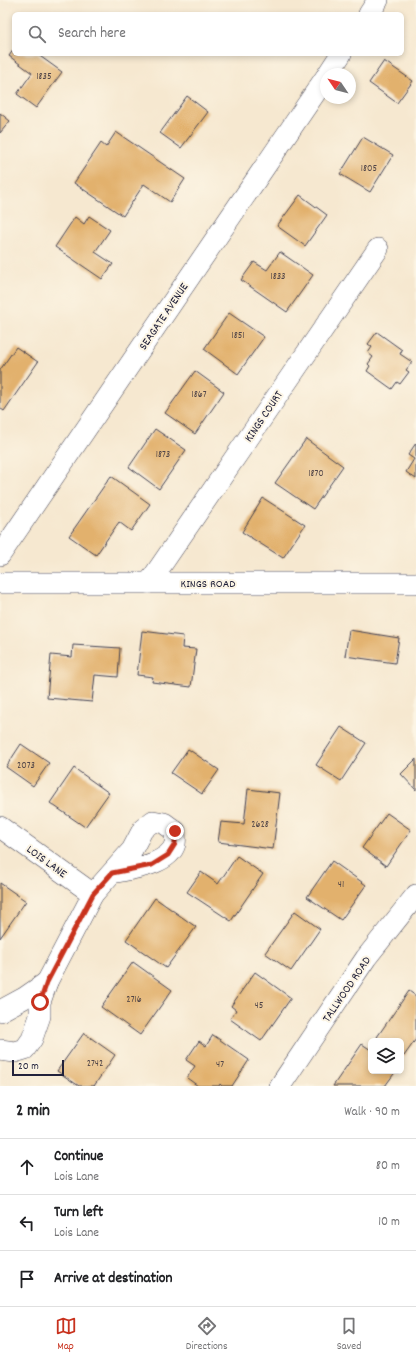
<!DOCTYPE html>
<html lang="en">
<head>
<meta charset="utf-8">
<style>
  body { margin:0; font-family:Dekko,sans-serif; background:#f2f2f2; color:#202124 }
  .controls { position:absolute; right:12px; bottom:12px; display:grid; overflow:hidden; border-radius:6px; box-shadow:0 2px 6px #0003 }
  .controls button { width:36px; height:36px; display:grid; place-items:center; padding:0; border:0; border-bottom:1px solid #e0e0e0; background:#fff; color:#202124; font:20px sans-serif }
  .compass { position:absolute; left:320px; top:68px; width:36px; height:36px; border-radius:50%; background:#fff; box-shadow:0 2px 6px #0003; rotate:305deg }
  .scale { position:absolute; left:12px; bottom:10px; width:52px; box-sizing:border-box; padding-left:4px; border:2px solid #22223b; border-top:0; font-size:11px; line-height:14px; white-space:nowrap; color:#22223b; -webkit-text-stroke:3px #fcf5e5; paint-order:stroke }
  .stop { position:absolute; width:12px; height:12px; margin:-9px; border:3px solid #c8321e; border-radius:50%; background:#fff }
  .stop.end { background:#c8321e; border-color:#fff; box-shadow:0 1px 4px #0008 }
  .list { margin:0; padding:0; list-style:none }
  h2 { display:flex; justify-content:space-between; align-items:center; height:52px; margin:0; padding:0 16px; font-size:17px }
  h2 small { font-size:13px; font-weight:400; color:#757577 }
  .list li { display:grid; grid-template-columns:26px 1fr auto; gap:12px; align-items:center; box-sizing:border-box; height:56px; padding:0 16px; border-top:1px solid #e0e0e0 }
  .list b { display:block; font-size:15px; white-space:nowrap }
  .list p { margin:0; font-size:13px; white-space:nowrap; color:#757577 }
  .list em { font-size:13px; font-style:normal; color:#757577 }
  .icon { flex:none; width:22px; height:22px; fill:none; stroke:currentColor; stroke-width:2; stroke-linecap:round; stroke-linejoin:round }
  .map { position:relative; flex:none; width:416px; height:1086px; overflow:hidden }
  .search { position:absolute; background:#fff; box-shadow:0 2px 6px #0003; left:12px; right:12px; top:12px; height:44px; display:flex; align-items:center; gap:10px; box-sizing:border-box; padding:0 14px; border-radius:6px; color:#757577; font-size:15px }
  .sheet { height:220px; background:#fff }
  nav { display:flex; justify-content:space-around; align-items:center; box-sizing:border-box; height:56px; border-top:1px solid #e0e0e0; background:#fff; font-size:11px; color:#757577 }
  nav a { display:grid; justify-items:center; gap:2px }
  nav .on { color:#c8321e }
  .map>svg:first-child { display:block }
  .building { fill:#e2b16d }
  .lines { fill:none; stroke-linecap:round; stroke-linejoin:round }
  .minor-casing { stroke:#424051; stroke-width:22 }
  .minor { stroke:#fff; stroke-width:21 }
  .route { stroke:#c8321e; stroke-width:5 }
  .labels { text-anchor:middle; stroke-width:4; stroke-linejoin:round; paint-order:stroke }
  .number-label { font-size:10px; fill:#524648 }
  .street-label { font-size:12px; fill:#22223b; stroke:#fcf5e5 }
</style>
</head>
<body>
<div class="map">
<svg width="416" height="1086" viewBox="0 0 416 1086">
  <rect width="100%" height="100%" fill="#fcf5e5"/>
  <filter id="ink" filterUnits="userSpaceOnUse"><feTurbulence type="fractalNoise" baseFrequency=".025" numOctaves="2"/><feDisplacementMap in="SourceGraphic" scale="8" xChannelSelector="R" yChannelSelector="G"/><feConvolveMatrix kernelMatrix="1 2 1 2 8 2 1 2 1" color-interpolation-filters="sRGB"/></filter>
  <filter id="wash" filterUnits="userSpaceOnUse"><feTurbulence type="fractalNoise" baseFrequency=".012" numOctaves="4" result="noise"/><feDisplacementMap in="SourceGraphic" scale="16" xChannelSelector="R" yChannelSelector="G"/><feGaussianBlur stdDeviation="0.9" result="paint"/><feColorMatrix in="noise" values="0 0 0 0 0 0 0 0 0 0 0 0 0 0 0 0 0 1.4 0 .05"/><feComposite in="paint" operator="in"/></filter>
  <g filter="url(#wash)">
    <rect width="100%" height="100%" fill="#f6e8d0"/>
    <g id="blocks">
      <g class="building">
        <path d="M 14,49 L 14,54 L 37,54 L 62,72 L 36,108 L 17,94 L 32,73 L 9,56 Z"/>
        <path d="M 384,61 L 413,81 L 397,103 L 369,83 Z"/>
        <path d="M 187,96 L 208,112 L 181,148 L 160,133 Z"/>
        <path d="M 0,113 L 10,121 L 0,133 Z"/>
        <path d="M 116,132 L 185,179 L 170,202 L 144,184 L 123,216 L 74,183 L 101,143 L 106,147 Z"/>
        <path d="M 363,137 L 393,155 L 370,192 L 340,174 Z"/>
        <path d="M 300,195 L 327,215 L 305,246 L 277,226 Z"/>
        <path d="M 89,216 L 110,230 L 95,252 L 113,264 L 102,279 L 55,247 L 75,217 L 84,224 Z"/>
        <path d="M 280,252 L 313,275 L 287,312 L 241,280 L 254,262 L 267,270 Z"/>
        <path d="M 229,313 L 264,337 L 238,374 L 204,349 Z"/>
        <path d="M 377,332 L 402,350 L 400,354 L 412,362 L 406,370 L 409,372 L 400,384 L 397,382 L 392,389 L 367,371 L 370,366 L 368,364 L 373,357 L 368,353 L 372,347 L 368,344 Z"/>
        <path d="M 16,347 L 38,362 L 4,411 L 0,408 L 0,370 Z"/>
        <path d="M 195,371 L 224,392 L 195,434 L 165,413 Z"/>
        <path d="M 155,429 L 186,450 L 159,489 L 129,467 Z"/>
        <path d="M 306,439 L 343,466 L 313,509 L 275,483 Z"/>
        <path d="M 416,443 L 416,479 L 406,472 L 414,459 L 408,455 Z"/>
        <path d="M 111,476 L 150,504 L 131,531 L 119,522 L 96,555 L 69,536 Z"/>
        <path d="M 263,498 L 305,525 L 283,558 L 242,532 Z"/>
        <path d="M 349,630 L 399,638 L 395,663 L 345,656 Z"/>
        <path d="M 142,631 L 183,636 L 182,648 L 196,649 L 191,687 L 152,682 L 153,677 L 137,675 Z"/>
        <path d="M 73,645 L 120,648 L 118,677 L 95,675 L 92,702 L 47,698 L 51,655 L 72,657 Z"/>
        <path d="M 341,727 L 366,743 L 341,781 L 316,765 Z"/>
        <path d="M 21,744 L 49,763 L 33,786 L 6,767 Z"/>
        <path d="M 188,749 L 219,770 L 202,794 L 171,773 Z"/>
        <path d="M 416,759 L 416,790 L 401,774 Z"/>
        <path d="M 74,768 L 109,793 L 85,827 L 50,803 Z"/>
        <path d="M 248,789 L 280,793 L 273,849 L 218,842 L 221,822 L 244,824 Z"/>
        <path d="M 387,813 L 411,830 L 386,866 L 362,848 Z"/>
        <path d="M 237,856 L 263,874 L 231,921 L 187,892 L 201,872 L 218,884 Z"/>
        <path d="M 332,861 L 366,885 L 341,920 L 307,897 Z"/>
        <path d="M 0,883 L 26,901 L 0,938 Z"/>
        <path d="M 155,898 L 196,927 L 166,968 L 126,940 Z"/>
        <path d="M 295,911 L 320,929 L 291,971 L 265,953 Z"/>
        <path d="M 133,962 L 172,990 L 140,1035 L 101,1007 Z"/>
        <path d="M 255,972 L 291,998 L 261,1041 L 230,1019 L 236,1010 L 231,1006 Z"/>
        <path d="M 409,991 L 416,996 L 416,1039 L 404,1056 L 401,1054 L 401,1041 L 382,1041 L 377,1037 Z"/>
        <path d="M 84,1033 L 115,1055 L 94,1086 L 79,1086 L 57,1071 Z"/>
        <path d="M 213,1035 L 249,1060 L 232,1086 L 222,1086 L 220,1084 L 219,1086 L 198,1086 L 187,1078 L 195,1066 L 186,1060 L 199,1041 L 206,1046 Z"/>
        <path d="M 362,1044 L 371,1050 L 371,1071 L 396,1071 L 385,1086 L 333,1086 Z"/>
      </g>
    </g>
  </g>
  <g filter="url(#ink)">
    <use href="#blocks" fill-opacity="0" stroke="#424051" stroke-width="1"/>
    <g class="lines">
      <g class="minor-casing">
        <g id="minor">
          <path d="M 369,14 L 378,0"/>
          <path d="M 328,74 L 341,54"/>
          <path d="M 0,555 L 326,77"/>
          <path d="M 0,583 L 416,583"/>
          <path d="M 149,583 L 378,249"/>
          <path d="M 0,827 L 93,894 L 47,982 L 40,1002 L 40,1016 L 32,1039 L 25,1049 L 15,1052 L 0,1050"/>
          <path d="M 93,894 L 132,850 L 143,829 L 153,821 L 164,823 L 175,831 C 175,835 176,841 175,844 C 169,865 130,869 112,873"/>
          <path d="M 0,1011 L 24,998 L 47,982"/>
          <path d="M 280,1086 L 366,958 L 416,895"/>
        </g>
      </g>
      <use href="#minor" class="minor"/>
    </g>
  </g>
  <g class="lines" filter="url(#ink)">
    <path class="route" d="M 40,1002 L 47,982 L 93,894 L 112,873 L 152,865 L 168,855 L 175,844 L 175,831"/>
  </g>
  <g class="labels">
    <g class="number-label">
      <text x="44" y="79">1835</text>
      <text x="369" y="171">1805</text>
      <text x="278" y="279">1833</text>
      <text x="238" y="338">1851</text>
      <text x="199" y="397">1867</text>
      <text x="163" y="457">1873</text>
      <text x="316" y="476">1870</text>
      <text x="26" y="768">2073</text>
      <text x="260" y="827">2628</text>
      <text x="341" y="887">41</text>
      <text x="134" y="1002">2716</text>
      <text x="259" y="1008">45</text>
      <text x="95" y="1066">2742</text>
      <text x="220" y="1067">47</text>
    </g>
    <g class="street-label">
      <text transform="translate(163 316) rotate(-56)" y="4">SEAGATE AVENUE</text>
      <text transform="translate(263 416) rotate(-56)" y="4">KINGS COURT</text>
      <text x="208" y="587">KINGS ROAD</text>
      <text transform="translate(47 861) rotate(36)" y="4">LOIS LANE</text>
      <text transform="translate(346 989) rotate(-56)" y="4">TALLWOOD ROAD</text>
    </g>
  </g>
</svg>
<div class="controls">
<button><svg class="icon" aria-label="layers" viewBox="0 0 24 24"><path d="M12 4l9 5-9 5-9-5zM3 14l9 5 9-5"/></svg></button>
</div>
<svg class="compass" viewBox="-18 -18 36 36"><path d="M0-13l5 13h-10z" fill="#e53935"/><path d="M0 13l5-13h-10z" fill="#757577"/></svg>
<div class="scale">20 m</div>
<div class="stop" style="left:40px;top:1002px"></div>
<div class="stop end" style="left:175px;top:831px"></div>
<div class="search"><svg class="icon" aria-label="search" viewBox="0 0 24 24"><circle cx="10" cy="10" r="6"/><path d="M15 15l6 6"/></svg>Search here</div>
</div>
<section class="sheet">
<h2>2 min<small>Walk · 90 m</small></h2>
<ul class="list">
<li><svg class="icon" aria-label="ahead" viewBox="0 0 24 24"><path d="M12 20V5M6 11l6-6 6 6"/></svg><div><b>Continue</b><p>Lois Lane</p></div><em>80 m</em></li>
<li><svg class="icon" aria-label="left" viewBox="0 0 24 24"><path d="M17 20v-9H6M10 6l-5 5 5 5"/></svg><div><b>Turn left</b><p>Lois Lane</p></div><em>10 m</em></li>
<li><svg class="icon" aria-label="arrive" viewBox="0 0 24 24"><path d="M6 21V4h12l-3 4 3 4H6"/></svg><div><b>Arrive at destination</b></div></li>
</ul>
</section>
<nav>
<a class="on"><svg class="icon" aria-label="map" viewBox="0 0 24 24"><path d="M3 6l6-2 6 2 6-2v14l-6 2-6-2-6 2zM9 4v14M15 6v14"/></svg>Map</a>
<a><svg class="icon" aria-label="directions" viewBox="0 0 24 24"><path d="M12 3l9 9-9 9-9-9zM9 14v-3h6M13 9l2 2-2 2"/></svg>Directions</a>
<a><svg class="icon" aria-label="saved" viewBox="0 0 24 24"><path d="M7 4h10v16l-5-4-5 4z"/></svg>Saved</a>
</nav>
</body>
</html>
